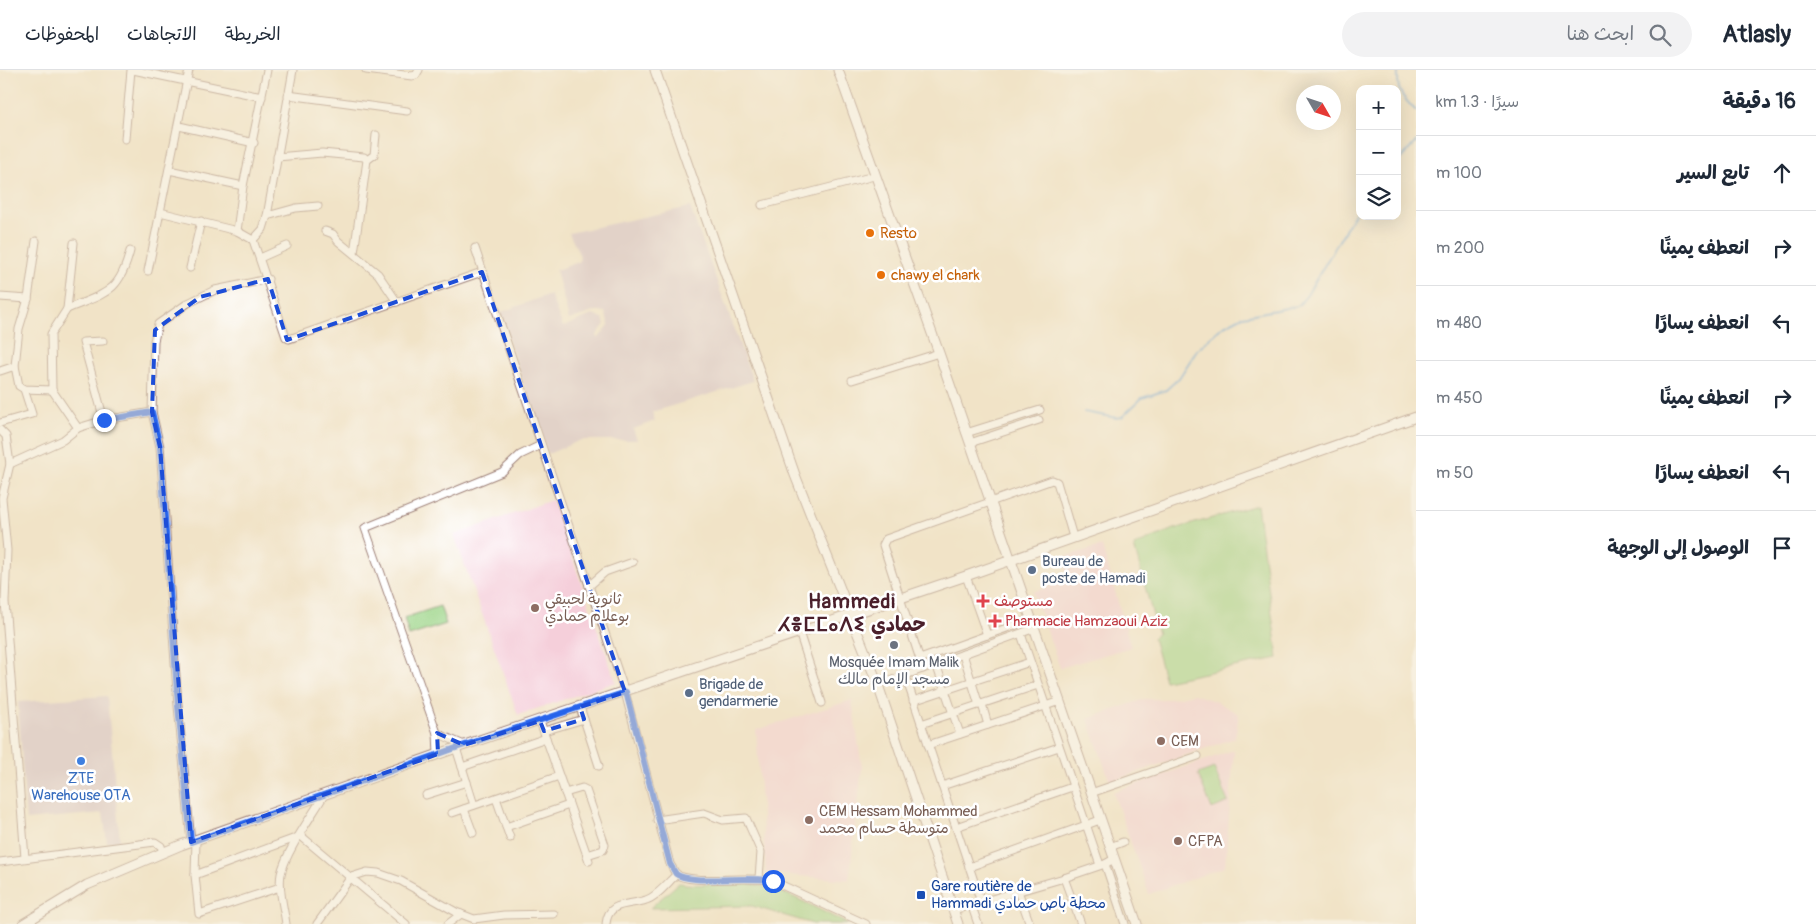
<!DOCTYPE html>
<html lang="ar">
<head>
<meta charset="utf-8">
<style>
  body { margin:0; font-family:Pangolin,"Playpen Sans Arabic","Noto Sans Tifinagh",sans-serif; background:#f2f2f3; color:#1f2937; direction:rtl }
  .controls { position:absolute; right:15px; top:15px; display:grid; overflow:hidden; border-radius:10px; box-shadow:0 5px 20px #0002 }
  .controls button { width:45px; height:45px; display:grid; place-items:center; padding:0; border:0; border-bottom:1px solid #e0e1e3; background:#fff; color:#1f2937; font:25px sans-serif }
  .compass { position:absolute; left:1296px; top:15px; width:45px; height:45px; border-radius:50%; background:#fff; box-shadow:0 5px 20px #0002; rotate:129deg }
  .stop { position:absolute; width:15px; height:15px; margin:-11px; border:4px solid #2563eb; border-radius:50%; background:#fff }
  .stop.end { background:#2563eb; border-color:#fff; box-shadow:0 1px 5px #0008 }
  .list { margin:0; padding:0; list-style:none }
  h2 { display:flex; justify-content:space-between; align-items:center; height:65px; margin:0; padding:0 20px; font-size:21px }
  h2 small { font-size:16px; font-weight:400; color:#747a83 }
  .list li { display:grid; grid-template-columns:32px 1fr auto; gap:15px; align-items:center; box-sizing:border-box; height:75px; padding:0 20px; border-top:1px solid #e0e1e3 }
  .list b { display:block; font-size:19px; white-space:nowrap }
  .list em { font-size:16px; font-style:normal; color:#747a83 }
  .icon { flex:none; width:28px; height:28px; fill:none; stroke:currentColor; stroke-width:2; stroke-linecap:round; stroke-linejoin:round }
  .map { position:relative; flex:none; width:1416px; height:854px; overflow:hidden; direction:ltr }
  header { display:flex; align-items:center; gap:30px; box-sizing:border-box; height:70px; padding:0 25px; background:#fff; border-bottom:1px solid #e0e1e3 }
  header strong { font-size:24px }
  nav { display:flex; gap:28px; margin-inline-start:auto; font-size:18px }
  .search { width:350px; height:45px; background:#f2f2f3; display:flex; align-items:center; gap:12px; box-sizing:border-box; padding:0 18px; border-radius:28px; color:#747a83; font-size:19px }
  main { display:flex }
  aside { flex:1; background:#fff }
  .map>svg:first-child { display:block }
  .built { fill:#f5cfda }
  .industrial { fill:#d1bdcb }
  .green { fill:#9bd486; stroke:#727a58 }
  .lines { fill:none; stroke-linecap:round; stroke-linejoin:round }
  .stream { stroke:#64a0d5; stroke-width:2 }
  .street-casing { stroke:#9e8179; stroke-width:9 }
  .secondary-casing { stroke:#9e8179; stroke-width:11 }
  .street { stroke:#fff; stroke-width:7 }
  .secondary { stroke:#fff; stroke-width:9 }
  .route { stroke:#2563eb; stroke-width:6 }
  .marked { fill:none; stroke:#1d4ed8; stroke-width:4; stroke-dasharray:10 6; stroke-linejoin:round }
  .food-dot { fill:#e8710a; stroke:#fff; stroke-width:2 }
  .service-dot { fill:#5c6f8a; stroke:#fff; stroke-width:2 }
  .health-dot { fill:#e0444e; stroke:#fff; stroke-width:2 }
  .education-dot { fill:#8d6e63; stroke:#fff; stroke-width:2 }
  .worship-dot { fill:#6b7280; stroke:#fff; stroke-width:2 }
  .shop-dot { fill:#3f7fe0; stroke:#fff; stroke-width:2 }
  .transit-dot { fill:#1a4fb4; stroke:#fff; stroke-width:2 }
  .labels { text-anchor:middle; stroke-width:5; stroke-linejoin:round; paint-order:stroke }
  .food-label { font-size:15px; fill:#c56008; stroke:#fff; text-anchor:start }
  .service-label { font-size:15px; fill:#4e5e75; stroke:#fff; text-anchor:start }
  .education-label { font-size:15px; fill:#785e54; stroke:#fff; text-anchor:start }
  .health-label { font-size:15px; fill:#be3a42; stroke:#fff; text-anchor:start }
  .worship-label { font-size:15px; fill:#5b616d; stroke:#fff }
  .shop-label { font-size:15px; fill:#366cbe; stroke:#fff }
  .transit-label { font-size:15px; fill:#164399; stroke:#fff; text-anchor:start }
  .district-label { font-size:20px; font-weight:bold; letter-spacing:1px; fill:#4a1f2b; stroke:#fff }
</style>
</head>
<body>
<header>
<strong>Atlasly</strong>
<div class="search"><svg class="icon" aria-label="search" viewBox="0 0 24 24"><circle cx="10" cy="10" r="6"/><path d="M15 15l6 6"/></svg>ابحث هنا</div>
<nav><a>الخريطة</a><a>الاتجاهات</a><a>المحفوظات</a></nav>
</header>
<main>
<aside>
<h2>16 دقيقة<small>سيرًا · 1.3 km</small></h2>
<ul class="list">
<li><svg class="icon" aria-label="ahead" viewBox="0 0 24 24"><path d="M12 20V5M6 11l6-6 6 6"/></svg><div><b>تابع السير</b></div><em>100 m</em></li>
<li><svg class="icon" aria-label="right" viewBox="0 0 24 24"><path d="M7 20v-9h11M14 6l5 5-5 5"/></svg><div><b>انعطف يمينًا</b></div><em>200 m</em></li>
<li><svg class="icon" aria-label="left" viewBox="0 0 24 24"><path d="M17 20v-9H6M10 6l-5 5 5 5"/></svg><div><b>انعطف يسارًا</b></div><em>480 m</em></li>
<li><svg class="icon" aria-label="right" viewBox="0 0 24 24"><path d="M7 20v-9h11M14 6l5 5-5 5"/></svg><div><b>انعطف يمينًا</b></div><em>450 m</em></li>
<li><svg class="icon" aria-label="left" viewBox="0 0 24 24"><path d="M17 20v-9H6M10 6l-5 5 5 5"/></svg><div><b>انعطف يسارًا</b></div><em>50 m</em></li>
<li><svg class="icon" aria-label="arrive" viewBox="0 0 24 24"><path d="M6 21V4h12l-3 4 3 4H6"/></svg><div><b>الوصول إلى الوجهة</b></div></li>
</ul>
</aside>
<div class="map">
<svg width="1416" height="854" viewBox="0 0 1416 854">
  <rect width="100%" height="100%" fill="#fff"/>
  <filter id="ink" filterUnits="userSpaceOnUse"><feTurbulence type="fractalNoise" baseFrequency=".02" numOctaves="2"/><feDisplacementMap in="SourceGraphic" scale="10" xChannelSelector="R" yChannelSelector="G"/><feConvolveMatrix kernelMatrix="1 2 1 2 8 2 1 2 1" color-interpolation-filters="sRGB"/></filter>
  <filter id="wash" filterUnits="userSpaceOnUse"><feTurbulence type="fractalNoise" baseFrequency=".0096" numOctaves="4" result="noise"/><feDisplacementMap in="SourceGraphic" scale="20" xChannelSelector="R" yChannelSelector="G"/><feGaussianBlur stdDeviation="1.12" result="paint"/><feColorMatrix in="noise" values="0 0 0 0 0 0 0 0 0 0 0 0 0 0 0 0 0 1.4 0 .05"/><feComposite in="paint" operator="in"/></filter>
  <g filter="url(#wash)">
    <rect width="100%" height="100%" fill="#f1e3c7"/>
    <g class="built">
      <path d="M 552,430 L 616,612 L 518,645 L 454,465 Z"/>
      <path d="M 1102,476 L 1131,577 L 1060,598 L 1033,522 L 1068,510 L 1062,487 Z"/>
      <path d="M 1194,624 L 1215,631 L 1239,644 L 1235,668 L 1110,712 L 1088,649 L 1144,629 L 1168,629 Z"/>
      <path d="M 852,630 L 862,698 L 849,810 L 766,803 L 756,660 Z"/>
      <path d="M 1234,680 L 1225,797 L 1149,824 L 1113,722 Z"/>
    </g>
    <g class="industrial">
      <path d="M 690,137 L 753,311 L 652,342 L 655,351 L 633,359 L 637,370 L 581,370 L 548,384 L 499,243 L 550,224 L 563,257 L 592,245 L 603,248 L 605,254 L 597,265 L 598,269 L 609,255 L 605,242 L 596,241 L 569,250 L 556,200 L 579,192 L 580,186 L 569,163 Z"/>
      <path d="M 107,626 L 120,771 L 107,772 L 103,743 L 26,750 L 18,632 Z"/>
    </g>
    <g class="green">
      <path d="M 1257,435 L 1278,588 L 1165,611 L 1153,568 L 1158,564 L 1134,476 L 1171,460 Z"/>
      <path d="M 440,536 L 446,554 L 409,566 L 404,548 Z"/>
      <path d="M 1214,698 L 1228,732 L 1212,739 L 1198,704 Z"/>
      <path d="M 679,813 C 700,817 720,812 741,813 C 779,815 814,838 848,854 L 813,854 L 752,836 L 650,838 Z"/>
    </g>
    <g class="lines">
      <g class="stream">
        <path d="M 1398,0 C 1397,24 1401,25 1416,41"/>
        <path d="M 1397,93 L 1416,72"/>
        <path d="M 1084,342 L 1117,348 L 1122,347 L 1142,328 L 1166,320 L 1179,308 L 1197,280 L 1222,257 L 1243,246 L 1298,236 L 1307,225 L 1360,135"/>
      </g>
    </g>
  </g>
  <g filter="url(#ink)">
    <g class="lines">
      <g class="street-casing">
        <g id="street">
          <path d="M 133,0 L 262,27"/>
          <path d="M 366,0 L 412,6 L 416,5 L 419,0"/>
          <path d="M 288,25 L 407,41"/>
          <path d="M 179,56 L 254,73"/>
          <path d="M 125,69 L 131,0"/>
          <path d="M 277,87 L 322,83 L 364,87 L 367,90 L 354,183"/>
          <path d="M 367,90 L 374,85 L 376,65"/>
          <path d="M 169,100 L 243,116"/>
          <path d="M 762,135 L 874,106"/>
          <path d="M 160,142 L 237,161 L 253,170 L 286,267 L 289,269 L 482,202"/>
          <path d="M 267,146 L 296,138 L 318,136"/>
          <path d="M 237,161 L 243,116 L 267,0"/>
          <path d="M 325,161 L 333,164 L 338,171 L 378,204 L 397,232"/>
          <path d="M 253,170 L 263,159 L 267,146 L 293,0"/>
          <path d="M 36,171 L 28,229 L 19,259 L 15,296 L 19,316 L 24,319 L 52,320 L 51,264 L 67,239 L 74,173"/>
          <path d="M 475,178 L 625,622 L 670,794 C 672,797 674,801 676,804 C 689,815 751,805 773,811 L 866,854"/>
          <path d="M 260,188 L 287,176"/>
          <path d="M 190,198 L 201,151"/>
          <path d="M 148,201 L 189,0"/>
          <path d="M 0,227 L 28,229"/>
          <path d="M 67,239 C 105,223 119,224 130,181"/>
          <path d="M 103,271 L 83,272 L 104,350"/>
          <path d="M 0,301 L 15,296"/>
          <path d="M 852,310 L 939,283"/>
          <path d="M 152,342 L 160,377 L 178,636 L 191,772"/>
          <path d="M 0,353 L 32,344 L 24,319"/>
          <path d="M 78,358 L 104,350 L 152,342 L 154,271 L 158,254 L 188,233 L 215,220 L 268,209"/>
          <path d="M 0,360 L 6,366 L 10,394 L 2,428 L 7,480 L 5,532 L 25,788"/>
          <path d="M 966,363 L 1040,340"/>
          <path d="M 970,373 L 1039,350"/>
          <path d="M 10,394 L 63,370 L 78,358 L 52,320"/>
          <path d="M 966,506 L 987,565"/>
          <path d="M 589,516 L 605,502 L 633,492"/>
          <path d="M 799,562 L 822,633"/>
          <path d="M 1021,564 L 1100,795"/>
          <path d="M 963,584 L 979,635"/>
          <path d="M 920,589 L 1032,549"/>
          <path d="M 936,594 L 960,664"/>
          <path d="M 923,599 L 883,475 L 886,469 L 1052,410 L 1057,412 L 1073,467"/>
          <path d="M 905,605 L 981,832"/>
          <path d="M 877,612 L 892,610 L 1035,558"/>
          <path d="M 913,631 L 1030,592"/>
          <path d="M 982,634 L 988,655"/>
          <path d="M 580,637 L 599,696"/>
          <path d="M 540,651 L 589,791"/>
          <path d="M 921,654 L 1038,615"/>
          <path d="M 544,661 L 584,649"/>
          <path d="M 437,663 L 464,675"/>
          <path d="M 928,675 L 1060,631"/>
          <path d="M 456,678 L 474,735"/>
          <path d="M 438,684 L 437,663 L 365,458 L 502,402 L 520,385 L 541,375"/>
          <path d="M 462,697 L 546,668"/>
          <path d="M 942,716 L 1059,677"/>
          <path d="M 565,723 L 582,718 L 586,720 L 605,775 L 603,780 L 587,785"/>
          <path d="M 1091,723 L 1198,686"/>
          <path d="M 426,725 L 467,712"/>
          <path d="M 496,728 L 510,768"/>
          <path d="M 464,739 L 473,763"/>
          <path d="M 452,743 L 559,706"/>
          <path d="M 657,750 L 704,743 L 723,750 L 746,748 L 761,782 L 759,808"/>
          <path d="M 506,757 L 569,735"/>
          <path d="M 956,757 L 1072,717"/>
          <path d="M 196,770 L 195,805 L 199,844 L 280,817"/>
          <path d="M 1110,777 L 1123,772"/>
          <path d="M 0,792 L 155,772 L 161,776 L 163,782"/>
          <path d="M 1105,794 L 1125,854"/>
          <path d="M 969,797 L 1100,750"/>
          <path d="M 195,805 L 301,766 L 406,854"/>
          <path d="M 1064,808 L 1081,854"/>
          <path d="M 1018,821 L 1030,854"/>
          <path d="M 971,834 L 978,854"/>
          <path d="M 954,840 L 1064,808 L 1105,794 L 1114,789"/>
          <path d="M 286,854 C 284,838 278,819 281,804 C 286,781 312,746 324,725"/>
          <path d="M 317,854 L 351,807 L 367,802 L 378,803 L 401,811 L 456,842 L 474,849 L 504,845 L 554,844"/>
          <path d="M 448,854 L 461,844"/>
          <path d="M 606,854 C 608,830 630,836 646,830 C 657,827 668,812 677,804"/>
        </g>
      </g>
      <g class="secondary-casing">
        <g id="secondary">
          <path d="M 655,0 L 795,405 L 877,612 L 958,854"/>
          <path d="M 838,0 L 939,283 L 1137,854"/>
          <path d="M 23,854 L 87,815 L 181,775 L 456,678 L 966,506 L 1416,347"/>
        </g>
      </g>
      <use href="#street" class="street"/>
      <use href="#secondary" class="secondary"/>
    </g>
  </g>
  <g class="lines" filter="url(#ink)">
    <path class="route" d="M 104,350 L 152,342 L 160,377 L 178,636 L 191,772 L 456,678 L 626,622 L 670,794 C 672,797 674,801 676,804 C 689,815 751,805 773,811"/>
  </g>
  <path d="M0 0H1416V854H0ZM 482,202 L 625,622 L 580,637 L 584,649 L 544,661 L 540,651 L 464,675 L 437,663 L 438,684 L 191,772 L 160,377 L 152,342 L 155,260 L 200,227 L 268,209 L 287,270 Z" fill="#f1e3c7" fill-opacity=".55" fill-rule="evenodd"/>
  <path class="marked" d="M 482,202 L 625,622 L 580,637 L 584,649 L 544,661 L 540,651 L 464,675 L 437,663 L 438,684 L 191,772 L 160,377 L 152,342 L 155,260 L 200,227 L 268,209 L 287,270 Z"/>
  <g class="food-dot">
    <circle cx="870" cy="163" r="5"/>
    <circle cx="881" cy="205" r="5"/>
  </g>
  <g class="service-dot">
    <circle cx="1032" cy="500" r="5"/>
    <circle cx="689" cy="623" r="5"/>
  </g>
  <g class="health-dot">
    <path d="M980.5 523.5h5v5h5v5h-5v5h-5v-5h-5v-5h5z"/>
    <path d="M992.5 543.5h5v5h5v5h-5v5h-5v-5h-5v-5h5z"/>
  </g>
  <g class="education-dot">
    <circle cx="535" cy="538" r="5"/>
    <circle cx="1161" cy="671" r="5"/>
    <circle cx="809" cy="750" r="5"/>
    <circle cx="1178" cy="771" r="5"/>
  </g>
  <circle class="worship-dot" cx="894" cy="575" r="5"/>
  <circle class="shop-dot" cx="81" cy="691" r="5"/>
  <rect class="transit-dot" x="916" y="820" width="10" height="10" rx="2.5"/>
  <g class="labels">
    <g class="food-label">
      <text x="880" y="168">Resto</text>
      <text x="891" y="210">chawy el chark</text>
    </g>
    <g class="service-label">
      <text x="1042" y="496">Bureau de<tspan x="1042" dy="17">poste de Hamadi</tspan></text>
      <text x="699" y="619">Brigade de<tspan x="699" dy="17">gendarmerie</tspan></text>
    </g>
    <g class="education-label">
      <text x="545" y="534">ثانوية لحبيقي<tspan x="545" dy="17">بوعلام حمادي</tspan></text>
      <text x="1171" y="676">CEM</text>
      <text x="819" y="746">CEM Hessam Mohammed<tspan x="819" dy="17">متوسطة حسام محمد</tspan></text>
      <text x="1188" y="776">CFPA</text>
    </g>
    <g class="health-label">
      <text x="994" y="536">مستوصف</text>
      <text x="1005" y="556">Pharmacie Hamzaoui Aziz</text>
    </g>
    <g class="worship-label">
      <text x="894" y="597">Mosquée Imam Malik<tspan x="894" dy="17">مسجد الإمام مالك</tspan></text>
    </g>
    <g class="shop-label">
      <text x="81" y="713">ZTE<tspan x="81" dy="17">Warehouse OTA</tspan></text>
    </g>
    <g class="transit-label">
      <text x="931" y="821">Gare routière de<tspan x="931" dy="17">Hammadi محطة باص حمادي</tspan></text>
    </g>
    <g class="district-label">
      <text x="852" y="538">Hammedi<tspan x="852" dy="23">ⵃⴻⵎⵎⴰⴷⵉ حمادي</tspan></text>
    </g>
  </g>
</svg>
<div class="controls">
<button>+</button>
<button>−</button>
<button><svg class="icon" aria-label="layers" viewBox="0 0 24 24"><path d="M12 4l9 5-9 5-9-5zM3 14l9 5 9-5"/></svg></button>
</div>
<svg class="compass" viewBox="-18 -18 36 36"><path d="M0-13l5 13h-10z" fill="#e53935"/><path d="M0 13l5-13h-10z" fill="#747a83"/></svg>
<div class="stop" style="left:773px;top:811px"></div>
<div class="stop end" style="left:104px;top:350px"></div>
</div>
</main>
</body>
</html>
